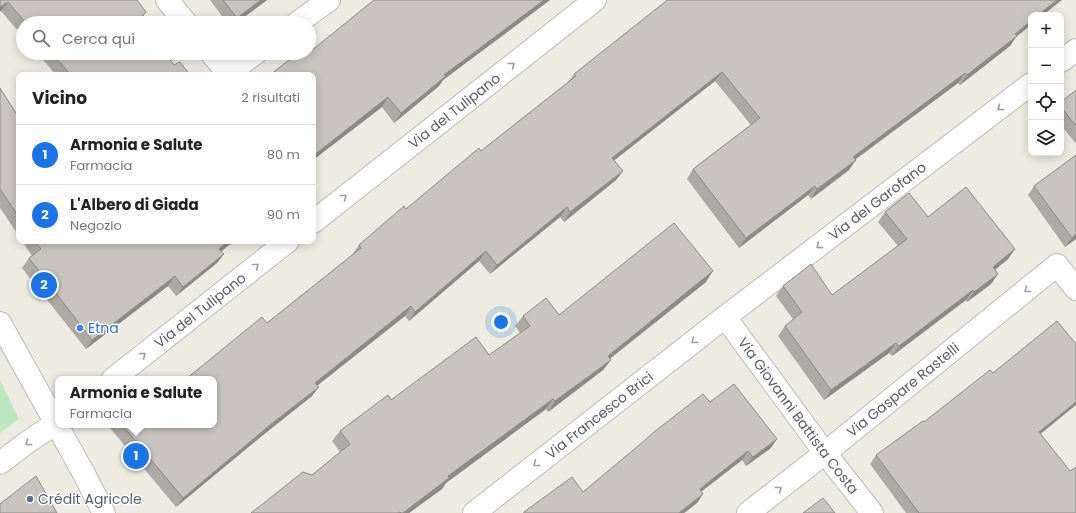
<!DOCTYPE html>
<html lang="it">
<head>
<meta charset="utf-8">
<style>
  body { margin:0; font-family:Poppins,sans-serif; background:#f6f6f6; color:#222 }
  .controls { position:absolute; right:12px; top:12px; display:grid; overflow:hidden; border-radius:8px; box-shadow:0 2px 10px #0003 }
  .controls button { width:36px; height:36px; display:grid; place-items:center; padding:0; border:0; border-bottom:1px solid #e0e0e0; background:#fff; color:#222; font:20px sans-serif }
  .you { position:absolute; left:501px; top:322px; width:14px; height:14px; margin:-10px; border:3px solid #fff; border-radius:50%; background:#1a73e8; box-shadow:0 0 0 6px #1a73e833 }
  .badge { display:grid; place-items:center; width:26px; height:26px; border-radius:50%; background:#1a73e8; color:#fff; font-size:13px; font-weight:700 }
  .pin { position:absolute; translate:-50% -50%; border:2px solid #fff; box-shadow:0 1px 4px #0006 }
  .popup { position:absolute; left:55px; top:376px; width:162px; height:52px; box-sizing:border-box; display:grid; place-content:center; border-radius:8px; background:#fff; filter:drop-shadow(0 1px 3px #0005); font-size:13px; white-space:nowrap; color:#767676 }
  .popup b { font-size:15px; color:#222 }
  .popup::after { content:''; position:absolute; left:50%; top:100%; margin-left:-8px; border:8px solid transparent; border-top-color:#fff }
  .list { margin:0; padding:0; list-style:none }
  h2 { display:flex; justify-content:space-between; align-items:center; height:52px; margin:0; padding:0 16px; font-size:17px }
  h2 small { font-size:13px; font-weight:400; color:#767676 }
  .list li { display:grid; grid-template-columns:26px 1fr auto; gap:12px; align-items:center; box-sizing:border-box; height:60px; padding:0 16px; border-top:1px solid #e0e0e0 }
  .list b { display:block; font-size:15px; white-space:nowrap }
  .list p { margin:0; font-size:13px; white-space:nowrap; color:#767676 }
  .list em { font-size:13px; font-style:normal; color:#767676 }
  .icon { flex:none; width:22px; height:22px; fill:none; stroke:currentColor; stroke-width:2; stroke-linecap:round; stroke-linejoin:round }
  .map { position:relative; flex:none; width:1076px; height:513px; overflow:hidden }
  .search { position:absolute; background:#fff; box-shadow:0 2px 10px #0003; left:16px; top:16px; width:300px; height:44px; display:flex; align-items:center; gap:10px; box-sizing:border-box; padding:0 14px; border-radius:22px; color:#767676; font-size:15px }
  .panel { position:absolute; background:#fff; box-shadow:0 2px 10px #0003; left:16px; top:72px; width:300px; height:172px; border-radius:8px }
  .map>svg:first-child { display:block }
  .green { fill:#bbe8be }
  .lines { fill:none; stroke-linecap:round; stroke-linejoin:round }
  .minor-casing { stroke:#b9bbc1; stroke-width:24 }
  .minor { stroke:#fff; stroke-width:22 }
  .wall { fill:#ada9a3 }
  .shaded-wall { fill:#8d8a85 }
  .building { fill:#c9c5be; stroke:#8d8a85 }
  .oneway { stroke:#9c9ea1 }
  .shop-dot { fill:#3f7fe0; stroke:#fff; stroke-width:1.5 }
  .service-dot { fill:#5c6f8a; stroke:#fff; stroke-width:1.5 }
  .labels { text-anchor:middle; stroke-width:3; stroke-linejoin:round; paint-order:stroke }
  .street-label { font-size:14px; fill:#5a5d63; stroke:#fff }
  .shop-label { font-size:14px; fill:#366cbe; stroke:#fff; text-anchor:start }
  .service-label { font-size:14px; fill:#4e5e75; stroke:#fff; text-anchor:start }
</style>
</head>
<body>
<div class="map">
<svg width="1076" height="513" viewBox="0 0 1076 513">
  <rect width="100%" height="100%" fill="#eeece1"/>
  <path class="green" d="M 0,380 L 19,419 L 0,433 Z"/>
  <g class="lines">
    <g class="minor-casing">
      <g id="minor">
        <path d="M 167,0 L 186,23"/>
        <path d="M 297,23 L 329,0"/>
        <path d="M 211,53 L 228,73 L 256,53"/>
        <path d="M 1061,61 L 1076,50"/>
        <path id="s1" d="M 313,222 L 595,0"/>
        <path id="s2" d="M 725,317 L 825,453 L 872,513"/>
        <path d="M 0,323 L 83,472 L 104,513"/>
        <path id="s3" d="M 113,379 L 288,241"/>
        <path d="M 0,463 L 29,441 L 58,422"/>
        <path id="s4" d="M 474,513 L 725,317 L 1031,84"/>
        <path id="s5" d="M 748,513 L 825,453 L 1057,265 L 1076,289"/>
      </g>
    </g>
    <use href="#minor" class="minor"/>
  </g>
  <g class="wall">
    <path d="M 0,0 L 141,19 L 143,23 L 23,23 L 23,37 L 1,11 Z"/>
    <path d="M 210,0 L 267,0 L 236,23 L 227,23 Z"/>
    <path d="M 374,0 L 550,0 L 443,80 L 439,86 L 394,123 L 382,107 L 313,160 L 313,75 L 311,51 Z"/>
    <path d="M 665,2 L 1016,37 L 1010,46 L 960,85 L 958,83 L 855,160 L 849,170 L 811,199 L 808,195 L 739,248 L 687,179 L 693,169 L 751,125 L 715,81 L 614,160 L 623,171 L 616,180 L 564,222 L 560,217 L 490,274 L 479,261 L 409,321 L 405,316 L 318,385 L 312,396 L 263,435 L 176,507 L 110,428 L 112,425 L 214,425 L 267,323 L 352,255 L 359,245 L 481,151 L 568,82 L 574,74 L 663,5 Z"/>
    <path d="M 37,53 L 165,53 L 174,65 L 190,75 L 56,75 Z"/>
    <path d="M 0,88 L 19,118 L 19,236 L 0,208 Z"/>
    <path d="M 1076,90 L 1076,144 L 1061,125 L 1061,102 Z"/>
    <path d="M 1076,155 L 1076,239 L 1065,247 L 1028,195 L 1034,186 Z"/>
    <path d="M 885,212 L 928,217 L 1015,249 L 1008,259 L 995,270 L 998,274 L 991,284 L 967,302 L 966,300 L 892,356 L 889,353 L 824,400 L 778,336 L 785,326 L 793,319 L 776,296 L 783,286 L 832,295 L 898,246 L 878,222 Z"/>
    <path d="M 22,241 L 234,241 L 221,251 L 224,254 L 217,263 L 176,296 L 168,286 L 86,349 L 22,268 L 29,258 L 32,256 Z"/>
    <path d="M 706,282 L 610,359 L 611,360 L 603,370 L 548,412 L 546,409 L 446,483 L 442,489 L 409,513 L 251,513 L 312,475 L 340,452 L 332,441 L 340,431 L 391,400 L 489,355 L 520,333 L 515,326 L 523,316 L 559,315 Z"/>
    <path d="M 710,402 L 771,448 L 746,466 L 742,460 L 702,491 L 697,503 L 684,513 L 523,513 L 524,512 L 583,492 Z"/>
    <path d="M 1041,434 L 1076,513 L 906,513 L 870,464 L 876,455 Z"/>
  </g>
  <g class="shaded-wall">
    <path d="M 261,0 L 267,0 L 236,23 L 233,23 L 237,18 Z"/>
    <path d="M 544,0 L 550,0 L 443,80 L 439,86 L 394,123 L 401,113 L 444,75 Z"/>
    <path d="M 1057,0 L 1062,0 L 1043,15 L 1038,15 Z"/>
    <path d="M 8,2 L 1,11 L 0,12 L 0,7 Z"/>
    <path d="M 146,12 L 140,21 L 140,18 Z"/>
    <path d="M 1031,21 L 1031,25 L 1016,37 L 1010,46 L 960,85 L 967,75 Z"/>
    <path d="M 722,72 L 715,81 L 606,167 L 612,158 Z"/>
    <path d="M 965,73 L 958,83 L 846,166 L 853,157 Z"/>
    <path d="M 388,97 L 382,107 L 313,160 L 313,156 Z"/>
    <path d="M 856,160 L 849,170 L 811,199 L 817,189 Z"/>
    <path d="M 623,171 L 616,180 L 564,222 L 570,212 Z"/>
    <path d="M 815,186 L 808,195 L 739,248 L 746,238 Z"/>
    <path d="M 567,207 L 560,217 L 490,274 L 497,265 Z"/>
    <path d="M 1076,234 L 1076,239 L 1065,247 L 1072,238 Z"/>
    <path d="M 229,241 L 234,241 L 213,258 L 219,249 Z"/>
    <path d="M 1015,249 L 1008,259 L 986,277 L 993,267 Z"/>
    <path d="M 486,251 L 479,261 L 409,321 L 415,312 Z"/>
    <path d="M 224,254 L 217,263 L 176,296 L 183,287 Z"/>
    <path d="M 713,271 L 706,282 L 600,366 L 608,356 Z"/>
    <path d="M 998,274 L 991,284 L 967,302 L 974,292 Z"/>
    <path d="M 175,276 L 168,286 L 86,349 L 92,340 Z"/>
    <path d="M 973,290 L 966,300 L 892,356 L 899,346 Z"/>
    <path d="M 411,306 L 405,316 L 309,392 L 315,383 Z"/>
    <path d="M 896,343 L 889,353 L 824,400 L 831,390 Z"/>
    <path d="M 611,360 L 603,370 L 548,412 L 555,401 Z"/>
    <path d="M 319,387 L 312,396 L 263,435 L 176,507 L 183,498 L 270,425 Z"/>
    <path d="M 553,399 L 546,409 L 446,483 L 442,489 L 409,513 L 403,513 L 448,476 Z"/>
    <path d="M 1076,402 L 1076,405 L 1033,440 L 1039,432 Z"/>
    <path d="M 777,439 L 771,448 L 746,466 L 753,457 Z"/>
    <path d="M 748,451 L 742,460 L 693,498 L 700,489 Z"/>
    <path d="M 703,494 L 697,503 L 684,513 L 679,513 Z"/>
  </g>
  <g class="building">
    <path d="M 0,0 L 137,0 L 146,12 L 140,18 L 143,23 L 26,23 L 8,2 L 0,7 Z"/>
    <path d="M 223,0 L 261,0 L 237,18 Z"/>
    <path d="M 374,0 L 544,0 L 444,75 L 446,76 L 401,113 L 388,97 L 313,156 L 313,75 L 270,75 L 298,53 L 309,53 L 309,49 L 311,51 Z"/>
    <path d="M 667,0 L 1057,0 L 1038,15 L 1031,15 L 1031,21 L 1015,34 L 1017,36 L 967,75 L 965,73 L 853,157 L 856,160 L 817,189 L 815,186 L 746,238 L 693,169 L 760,118 L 722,72 L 612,158 L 623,171 L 570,212 L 567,207 L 497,265 L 486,251 L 415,312 L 411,306 L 315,383 L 319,387 L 270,425 L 183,498 L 122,425 L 214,425 L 214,379 L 186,379 L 262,317 L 267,323 L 361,248 L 359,245 L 404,206 L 406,209 L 479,148 L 481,151 L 576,76 L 574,74 L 665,2 Z"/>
    <path d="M 52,53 L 165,53 L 174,65 L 180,62 L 190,75 L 71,75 Z"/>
    <path d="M 0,88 L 19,118 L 19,217 L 0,189 Z"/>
    <path d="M 1076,90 L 1076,126 L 1061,107 L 1061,102 Z"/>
    <path d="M 1076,155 L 1076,234 L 1072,238 L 1034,186 Z"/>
    <path d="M 966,187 L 1015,249 L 993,267 L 998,274 L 974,292 L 973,290 L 899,346 L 896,343 L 831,390 L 785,326 L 802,312 L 783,286 L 811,264 L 832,295 L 907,239 L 885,212 L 909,193 L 928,217 Z"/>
    <path d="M 674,223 L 713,271 L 608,356 L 611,360 L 555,401 L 553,399 L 448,476 L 449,478 L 403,513 L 401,513 L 400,512 L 398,513 L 251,513 L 303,472 L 312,475 L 350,444 L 340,431 L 388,395 L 391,400 L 476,337 L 489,355 L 530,326 L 523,316 L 546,298 L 559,315 Z"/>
    <path d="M 35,241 L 229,241 L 219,249 L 224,254 L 183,287 L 175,276 L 92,340 L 29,258 L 41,249 Z"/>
    <path d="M 1057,321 L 1076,344 L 1076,402 L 1039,432 L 1070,471 L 1076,467 L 1076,513 L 919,513 L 876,455 L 923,421 L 924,422 L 990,370 L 993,373 Z"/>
    <path d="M 167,376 L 170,379 L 164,379 Z"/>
    <path d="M 734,384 L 777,439 L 753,457 L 748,451 L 700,489 L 703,494 L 679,513 L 524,513 L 524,512 L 572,477 L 583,492 L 644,441 L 654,432 L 703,394 L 710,402 Z"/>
    <path d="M 36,476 L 57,513 L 0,513 L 0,504 Z"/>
    <path d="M 823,498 L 835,513 L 803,513 Z"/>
  </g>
  <defs><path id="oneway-chevron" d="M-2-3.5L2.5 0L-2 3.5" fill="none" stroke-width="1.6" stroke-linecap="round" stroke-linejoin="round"/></defs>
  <g class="oneway">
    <use href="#oneway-chevron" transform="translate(512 65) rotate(-38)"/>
    <use href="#oneway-chevron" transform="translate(1000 108) rotate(143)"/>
    <use href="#oneway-chevron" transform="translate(344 197) rotate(-38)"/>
    <use href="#oneway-chevron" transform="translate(819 246) rotate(143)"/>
    <use href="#oneway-chevron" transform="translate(256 266) rotate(-38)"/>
    <use href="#oneway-chevron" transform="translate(1027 290) rotate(141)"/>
    <use href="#oneway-chevron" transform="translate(694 341) rotate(142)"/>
    <use href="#oneway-chevron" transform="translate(143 355) rotate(-38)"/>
    <use href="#oneway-chevron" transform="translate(28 443) rotate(144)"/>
    <use href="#oneway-chevron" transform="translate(536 464) rotate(142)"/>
    <use href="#oneway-chevron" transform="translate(779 489) rotate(-38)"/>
  </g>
  <circle class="shop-dot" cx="80" cy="328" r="4"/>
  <circle class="service-dot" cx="30" cy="499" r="4"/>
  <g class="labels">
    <g class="street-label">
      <text dy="5" stroke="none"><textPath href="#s1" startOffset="180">Via del Tulipano</textPath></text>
      <text dy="5" stroke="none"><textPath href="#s4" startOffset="510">Via del Garofano</textPath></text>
      <text dy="5" stroke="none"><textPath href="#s3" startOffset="111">Via del Tulipano</textPath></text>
      <text dy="5" stroke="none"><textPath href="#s5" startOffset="198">Via Gaspare Rastelli</textPath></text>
      <text dy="5" stroke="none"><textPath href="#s4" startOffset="159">Via Francesco Brici</textPath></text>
      <text dy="5" stroke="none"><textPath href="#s2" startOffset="123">Via Giovanni Battista Costa</textPath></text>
    </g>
    <g class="shop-label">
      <text x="88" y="333">Etna</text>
    </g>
    <g class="service-label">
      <text x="38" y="504">Crédit Agricole</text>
    </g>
  </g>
</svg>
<div class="controls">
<button>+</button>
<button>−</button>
<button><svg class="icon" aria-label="locate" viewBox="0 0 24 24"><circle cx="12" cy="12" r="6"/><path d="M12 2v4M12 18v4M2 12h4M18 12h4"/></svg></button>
<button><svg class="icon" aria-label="layers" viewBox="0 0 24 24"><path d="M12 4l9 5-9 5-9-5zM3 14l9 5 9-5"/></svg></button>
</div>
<div class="you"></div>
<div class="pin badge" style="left:136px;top:456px">1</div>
<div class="popup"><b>Armonia e Salute</b>Farmacia</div>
<div class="pin badge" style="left:44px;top:285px">2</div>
<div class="search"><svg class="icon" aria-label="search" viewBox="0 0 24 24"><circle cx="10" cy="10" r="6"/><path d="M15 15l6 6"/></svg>Cerca qui</div>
<section class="panel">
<h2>Vicino<small>2 risultati</small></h2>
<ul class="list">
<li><span class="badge">1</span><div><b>Armonia e Salute</b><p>Farmacia</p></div><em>80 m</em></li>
<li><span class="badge">2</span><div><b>L'Albero di Giada</b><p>Negozio</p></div><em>90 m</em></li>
</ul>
</section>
</div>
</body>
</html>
